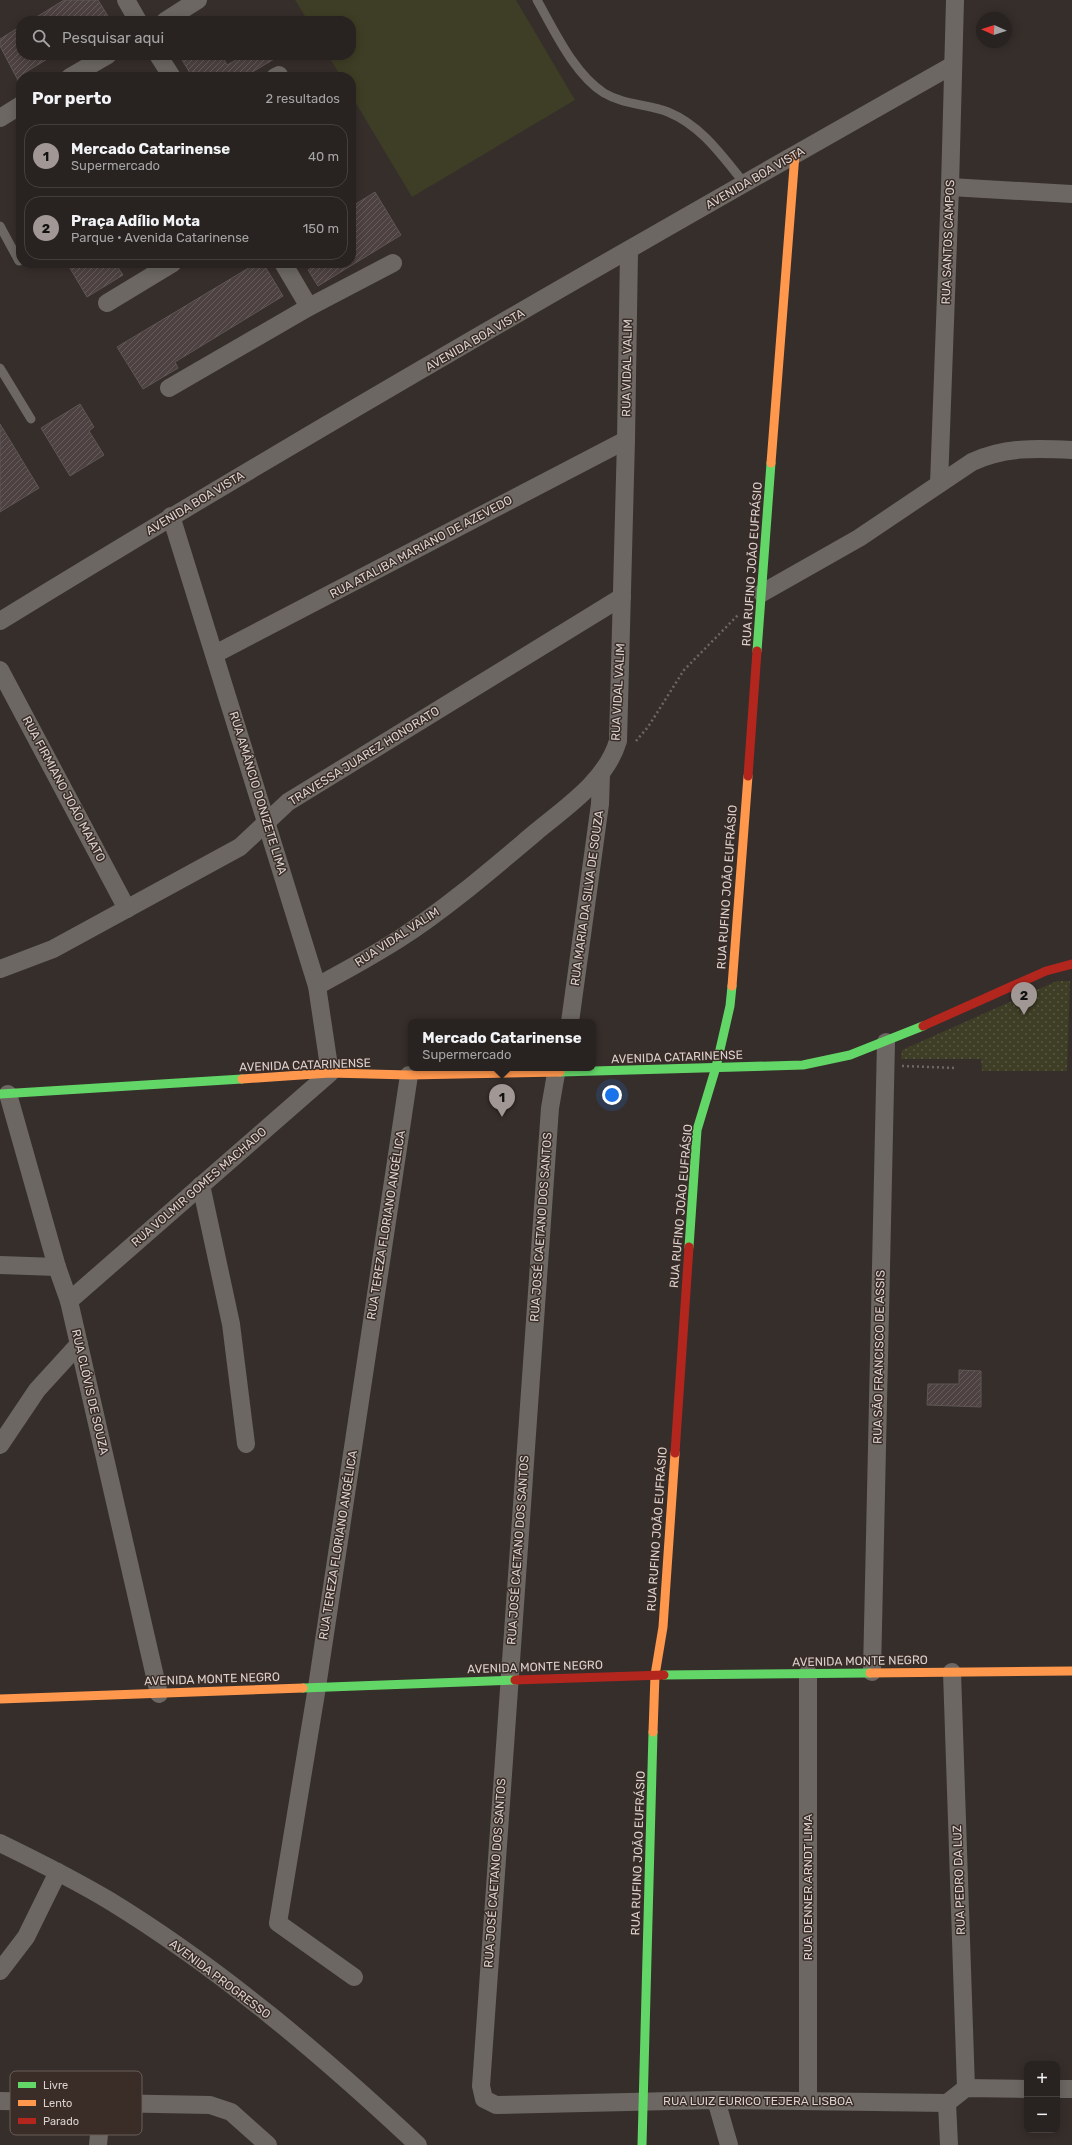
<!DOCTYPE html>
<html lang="pt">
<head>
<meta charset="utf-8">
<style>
  body { margin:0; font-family:Rubik,sans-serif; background:#302a29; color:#f1f3f6 }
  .controls { position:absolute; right:12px; bottom:12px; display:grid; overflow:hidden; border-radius:8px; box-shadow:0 2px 10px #0003 }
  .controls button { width:36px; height:36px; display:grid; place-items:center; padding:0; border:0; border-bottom:1px solid #443f3e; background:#282220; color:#f1f3f6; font:20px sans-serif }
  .compass { position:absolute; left:976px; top:12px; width:36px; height:36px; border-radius:50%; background:#282220; box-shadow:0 2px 10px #0003; rotate:273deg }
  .you { position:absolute; left:612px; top:1095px; width:14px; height:14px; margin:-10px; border:3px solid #fff; border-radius:50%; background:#1a73e8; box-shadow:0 0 0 6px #1a73e833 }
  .badge { display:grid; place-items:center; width:26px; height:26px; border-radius:50%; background:#a19895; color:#111; font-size:13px; font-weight:700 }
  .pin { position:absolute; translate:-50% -33px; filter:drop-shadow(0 1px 2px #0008) }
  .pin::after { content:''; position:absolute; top:21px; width:14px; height:12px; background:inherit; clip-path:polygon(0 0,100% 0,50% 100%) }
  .popup { position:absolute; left:408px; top:1019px; width:188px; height:52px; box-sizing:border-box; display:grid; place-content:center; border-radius:8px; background:#282220; filter:drop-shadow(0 1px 3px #0005); font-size:13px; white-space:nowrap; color:#a5a4a5 }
  .popup b { font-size:15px; color:#f1f3f6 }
  .popup::after { content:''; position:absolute; left:50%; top:100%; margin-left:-8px; border:8px solid transparent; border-top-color:#282220 }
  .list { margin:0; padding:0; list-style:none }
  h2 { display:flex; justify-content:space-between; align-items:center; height:52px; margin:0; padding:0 16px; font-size:17px }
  h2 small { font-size:13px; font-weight:400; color:#a5a4a5 }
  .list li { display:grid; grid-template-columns:26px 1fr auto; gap:12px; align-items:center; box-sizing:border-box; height:64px; margin:0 8px 8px; padding:0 8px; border:1px solid #443f3e; border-radius:16px }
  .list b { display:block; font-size:15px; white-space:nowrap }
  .list p { margin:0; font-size:13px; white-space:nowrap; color:#a5a4a5 }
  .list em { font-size:13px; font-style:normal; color:#a5a4a5 }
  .icon { flex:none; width:22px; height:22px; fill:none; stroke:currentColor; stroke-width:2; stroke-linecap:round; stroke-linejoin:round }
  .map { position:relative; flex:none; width:1072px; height:2145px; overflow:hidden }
  .search { position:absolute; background:#282220; box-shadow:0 2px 10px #0003; left:16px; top:16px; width:340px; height:44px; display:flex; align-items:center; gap:10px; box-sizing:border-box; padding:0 14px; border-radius:16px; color:#a5a4a5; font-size:15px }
  .panel { position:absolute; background:#282220; box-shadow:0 2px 10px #0003; left:16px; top:72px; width:340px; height:196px; border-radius:16px }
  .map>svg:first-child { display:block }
  .grass { fill:url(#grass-dots) }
  .garden { fill:#3e3d25 }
  .building { fill:url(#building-hatch); stroke:#5d5655 }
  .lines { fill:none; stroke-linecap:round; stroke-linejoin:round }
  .path { stroke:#6d6864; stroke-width:2.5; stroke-dasharray:2 3; stroke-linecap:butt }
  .lane { stroke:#6c6762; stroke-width:9 }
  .street { stroke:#6c6762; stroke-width:18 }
  .fast { stroke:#63d668; stroke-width:9 }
  .slow { stroke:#ff974d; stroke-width:9 }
  .jam { stroke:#b3261e; stroke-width:9 }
  .labels { text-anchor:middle; stroke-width:3; stroke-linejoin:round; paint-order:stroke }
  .street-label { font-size:12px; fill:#dad1ce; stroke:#3a2c27 }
  .key { fill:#3a2c27; stroke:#6a5e59; stroke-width:1 }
  .key-label { font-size:11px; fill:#dad1ce }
</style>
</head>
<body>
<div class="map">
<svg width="1072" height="2145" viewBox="0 0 1072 2145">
  <defs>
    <pattern id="grass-dots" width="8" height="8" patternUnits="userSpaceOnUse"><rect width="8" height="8" fill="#3e3d25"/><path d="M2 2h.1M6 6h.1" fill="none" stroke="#595843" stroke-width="1.8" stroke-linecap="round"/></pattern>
    <pattern id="building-hatch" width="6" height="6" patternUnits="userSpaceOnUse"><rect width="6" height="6" fill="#4d4241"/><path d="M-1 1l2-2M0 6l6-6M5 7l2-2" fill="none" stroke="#665c5b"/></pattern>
  </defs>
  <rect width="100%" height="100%" fill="#362e2b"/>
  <path class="grass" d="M 1057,981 L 1070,981 L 1067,1071 L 982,1071 L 981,1059 L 901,1059 L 902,1050 Z"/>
  <path class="garden" d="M 295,0 L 516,0 L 575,100 L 412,197 L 351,95 L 351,77 L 341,77 L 328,55 L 351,55 L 351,21 L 308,21 Z"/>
  <g class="building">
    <path d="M 64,0 L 98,0 L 111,21 L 30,21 Z"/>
    <path d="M 21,26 L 21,55 L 54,55 L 21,75 L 21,86 L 0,46 L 0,39 Z"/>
    <path d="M 179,55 L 222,55 L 227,65 L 245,55 L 281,55 L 244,77 L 198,77 L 195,71 L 190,73 Z"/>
    <path d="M 375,192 L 401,235 L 318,286 L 308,270 L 320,263 L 351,263 L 351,207 Z"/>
    <path d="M 67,263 L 115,263 L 123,275 L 87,297 Z"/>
    <path d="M 257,263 L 263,263 L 283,296 L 175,362 L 178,368 L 143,389 L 117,347 Z"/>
    <path d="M 80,404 L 94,427 L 89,431 L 104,455 L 70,476 L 41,428 Z"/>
    <path d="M 0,424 L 39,488 L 0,512 Z"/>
    <path d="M 959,1370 L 981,1371 L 981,1407 L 927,1405 L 928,1384 L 959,1384 Z"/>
  </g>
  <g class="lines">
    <g class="path">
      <path d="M 636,741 L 648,727 L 684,670 L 739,614"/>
      <path d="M 902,1066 L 957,1068"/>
    </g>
    <g class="lane">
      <path d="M 537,0 C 554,30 574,74 604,93 C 624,105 648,104 668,112 C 702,126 722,156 745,184"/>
      <path d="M 0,226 L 19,261"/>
      <path d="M 0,368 L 31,419"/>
    </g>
    <g class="street">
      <path d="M 126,0 L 138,21"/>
      <path d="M 165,21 L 198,0"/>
      <path d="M 158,55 L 172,77"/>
      <path d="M 70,77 L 108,55"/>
      <path d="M 275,77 L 279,75"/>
      <path d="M 0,118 L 21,105"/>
      <path d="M 950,187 L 1072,194"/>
      <path d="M 283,263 L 309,307"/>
      <path d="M 107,303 L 173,263"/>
      <path d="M 169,388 L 309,307 L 393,263"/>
      <path d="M 939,484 L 950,187 L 955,0"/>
      <path d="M 762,593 L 859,538 L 972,462 C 1004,447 1037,448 1072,450"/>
      <path d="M 0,621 C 313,429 633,246 953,65"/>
      <path d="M 215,654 L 626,440"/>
      <path d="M 0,670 L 127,909"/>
      <path d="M 0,969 L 53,949 L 240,847 L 288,802 L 622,597"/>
      <path d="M 317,986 C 345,971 372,956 399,939 C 447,908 492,869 536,832 C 566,807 606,781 618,741 L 626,440 L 629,251"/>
      <path d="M 570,1022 L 600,804 L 601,774"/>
      <path d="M 557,1068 L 550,1108 L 481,2086 L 484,2099 L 496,2105 L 716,2100 L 947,2103 L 966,2088 L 1027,2089"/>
      <path d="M 8,1094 L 57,1267 L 69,1301 L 159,1694"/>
      <path d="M 201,1185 L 231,1324 L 246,1444"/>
      <path d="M 0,1265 L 57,1267"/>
      <path d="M 69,1301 L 330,1073 L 317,986 L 171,516"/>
      <path d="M 0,1445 L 37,1390 L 79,1344"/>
      <path d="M 872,1672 L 886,1042"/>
      <path d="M 952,1672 L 966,2088"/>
      <path d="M 0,1843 C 37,1861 75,1880 110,1901 C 221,1969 323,2056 418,2145"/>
      <path d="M 0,1971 L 26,1937 L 58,1872"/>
      <path d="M 354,1977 L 278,1923 L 317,1687 L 409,1075"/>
      <path d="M 1057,2089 L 1072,2089"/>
      <path d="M 716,2100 L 729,2145"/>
      <path d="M 808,2100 L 808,1673"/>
      <path d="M 0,2101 L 210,2105 L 231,2112 L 268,2145"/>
      <path d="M 947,2103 L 949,2145"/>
      <path d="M 98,2145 L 102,2103"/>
    </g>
    <g class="fast">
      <path d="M 757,651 L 771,463"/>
      <path d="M 560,1072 L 803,1065 L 850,1055 L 923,1026"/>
      <path d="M 0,1094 L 242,1079"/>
      <path d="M 689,1247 L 697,1130 L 716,1067 L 730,1006 L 732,986"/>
      <path d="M 664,1675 L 870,1673"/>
      <path d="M 303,1688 L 515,1680"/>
      <path d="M 642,2145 L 653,1732"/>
    </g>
    <g class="slow">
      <path d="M 771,463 L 795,154"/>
      <path d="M 732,986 L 748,776"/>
      <path d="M 242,1079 L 330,1073 L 409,1075 L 560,1072"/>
      <path d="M 870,1673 L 1072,1671"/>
      <path d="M 0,1699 L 303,1688"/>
      <path d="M 653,1732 L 655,1675 L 663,1627 L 675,1453"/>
    </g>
    <g class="jam">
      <path d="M 748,776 L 757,651"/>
      <path d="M 923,1026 L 1046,971 L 1072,964"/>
      <path d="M 675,1453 L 689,1247"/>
      <path d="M 515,1680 L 664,1675"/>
    </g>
  </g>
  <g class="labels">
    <g class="street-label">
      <text transform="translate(755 178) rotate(-30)" y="4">AVENIDA BOA VISTA</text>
      <text transform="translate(948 242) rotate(-88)" y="4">RUA SANTOS CAMPOS</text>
      <text transform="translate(475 340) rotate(-30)" y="4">AVENIDA BOA VISTA</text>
      <text transform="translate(627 368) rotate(-89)" y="4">RUA VIDAL VALIM</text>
      <text transform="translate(195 503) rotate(-31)" y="4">AVENIDA BOA VISTA</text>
      <text transform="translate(421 547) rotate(-28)" y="4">RUA ATALIBA MARIANO DE AZEVEDO</text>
      <text transform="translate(752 564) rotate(-86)" y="4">RUA RUFINO JOÃO EUFRÁSIO</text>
      <text transform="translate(618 692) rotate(-87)" y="4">RUA VIDAL VALIM</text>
      <text transform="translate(364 756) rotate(-32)" y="4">TRAVESSA JUAREZ HONORATO</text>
      <text transform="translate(64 789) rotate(62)" y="4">RUA FIRMIANO JOÃO MAIATO</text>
      <text transform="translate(258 793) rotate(73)" y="4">RUA AMÂNCIO DONIZETE LIMA</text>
      <text transform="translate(727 887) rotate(-86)" y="4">RUA RUFINO JOÃO EUFRÁSIO</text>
      <text transform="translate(587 898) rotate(-82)" y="4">RUA MARIA DA SILVA DE SOUZA</text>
      <text transform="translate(397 937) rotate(-33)" y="4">RUA VIDAL VALIM</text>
      <text transform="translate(677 1057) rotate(-2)" y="4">AVENIDA CATARINENSE</text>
      <text transform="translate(305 1065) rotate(-2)" y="4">AVENIDA CATARINENSE</text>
      <text transform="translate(199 1187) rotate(-41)" y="4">RUA VOLMIR GOMES MACHADO</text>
      <text transform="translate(681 1206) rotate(-85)" y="4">RUA RUFINO JOÃO EUFRÁSIO</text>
      <text transform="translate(386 1225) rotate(-81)" y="4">RUA TEREZA FLORIANO ANGÉLICA</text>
      <text transform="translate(541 1227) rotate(-86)" y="4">RUA JOSÉ CAETANO DOS SANTOS</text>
      <text transform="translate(879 1357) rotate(-89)" y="4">RUA SÃO FRANCISCO DE ASSIS</text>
      <text transform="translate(90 1392) rotate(77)" y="4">RUA CLÓVIS DE SOUZA</text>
      <text transform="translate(657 1529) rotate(-86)" y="4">RUA RUFINO JOÃO EUFRÁSIO</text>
      <text transform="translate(338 1545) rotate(-81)" y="4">RUA TEREZA FLORIANO ANGÉLICA</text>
      <text transform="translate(518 1550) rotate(-86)" y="4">RUA JOSÉ CAETANO DOS SANTOS</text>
      <text transform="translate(860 1661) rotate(-1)" y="4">AVENIDA MONTE NEGRO</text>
      <text transform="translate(535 1667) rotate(-2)" y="4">AVENIDA MONTE NEGRO</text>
      <text transform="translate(212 1679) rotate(-2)" y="4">AVENIDA MONTE NEGRO</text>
      <text transform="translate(638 1853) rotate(-88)" y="4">RUA RUFINO JOÃO EUFRÁSIO</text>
      <text transform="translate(495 1873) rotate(-86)" y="4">RUA JOSÉ CAETANO DOS SANTOS</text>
      <text transform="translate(959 1880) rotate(-92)" y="4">RUA PEDRO DA LUZ</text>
      <text transform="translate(808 1887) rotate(-90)" y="4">RUA DENNER ARNDT LIMA</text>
      <text transform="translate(220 1979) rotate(37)" y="4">AVENIDA PROGRESSO</text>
      <text x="758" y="2105">RUA LUIZ EURICO TEJERA LISBOA</text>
    </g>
  </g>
  <rect x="10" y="2071" width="132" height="64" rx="6" class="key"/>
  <rect x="18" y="2082" width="18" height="6" fill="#63d668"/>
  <rect x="18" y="2100" width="18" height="6" fill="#ff974d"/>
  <rect x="18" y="2118" width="18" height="6" fill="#b3261e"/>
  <g class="key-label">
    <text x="43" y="2089">Livre</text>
    <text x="43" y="2107">Lento</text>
    <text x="43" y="2125">Parado</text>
  </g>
</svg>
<div class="controls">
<button>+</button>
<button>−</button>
</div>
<svg class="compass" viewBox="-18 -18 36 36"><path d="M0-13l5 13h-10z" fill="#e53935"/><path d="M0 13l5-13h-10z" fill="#a5a4a5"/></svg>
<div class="you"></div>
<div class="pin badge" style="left:502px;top:1117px">1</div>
<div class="popup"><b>Mercado Catarinense</b>Supermercado</div>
<div class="pin badge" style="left:1024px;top:1015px">2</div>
<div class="search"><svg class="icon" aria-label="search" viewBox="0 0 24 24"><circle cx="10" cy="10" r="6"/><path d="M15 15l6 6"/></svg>Pesquisar aqui</div>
<section class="panel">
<h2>Por perto<small>2 resultados</small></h2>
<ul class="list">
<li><span class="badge">1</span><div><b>Mercado Catarinense</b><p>Supermercado</p></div><em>40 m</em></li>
<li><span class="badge">2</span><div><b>Praça Adílio Mota</b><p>Parque · Avenida Catarinense</p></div><em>150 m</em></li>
</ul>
</section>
</div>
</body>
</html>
